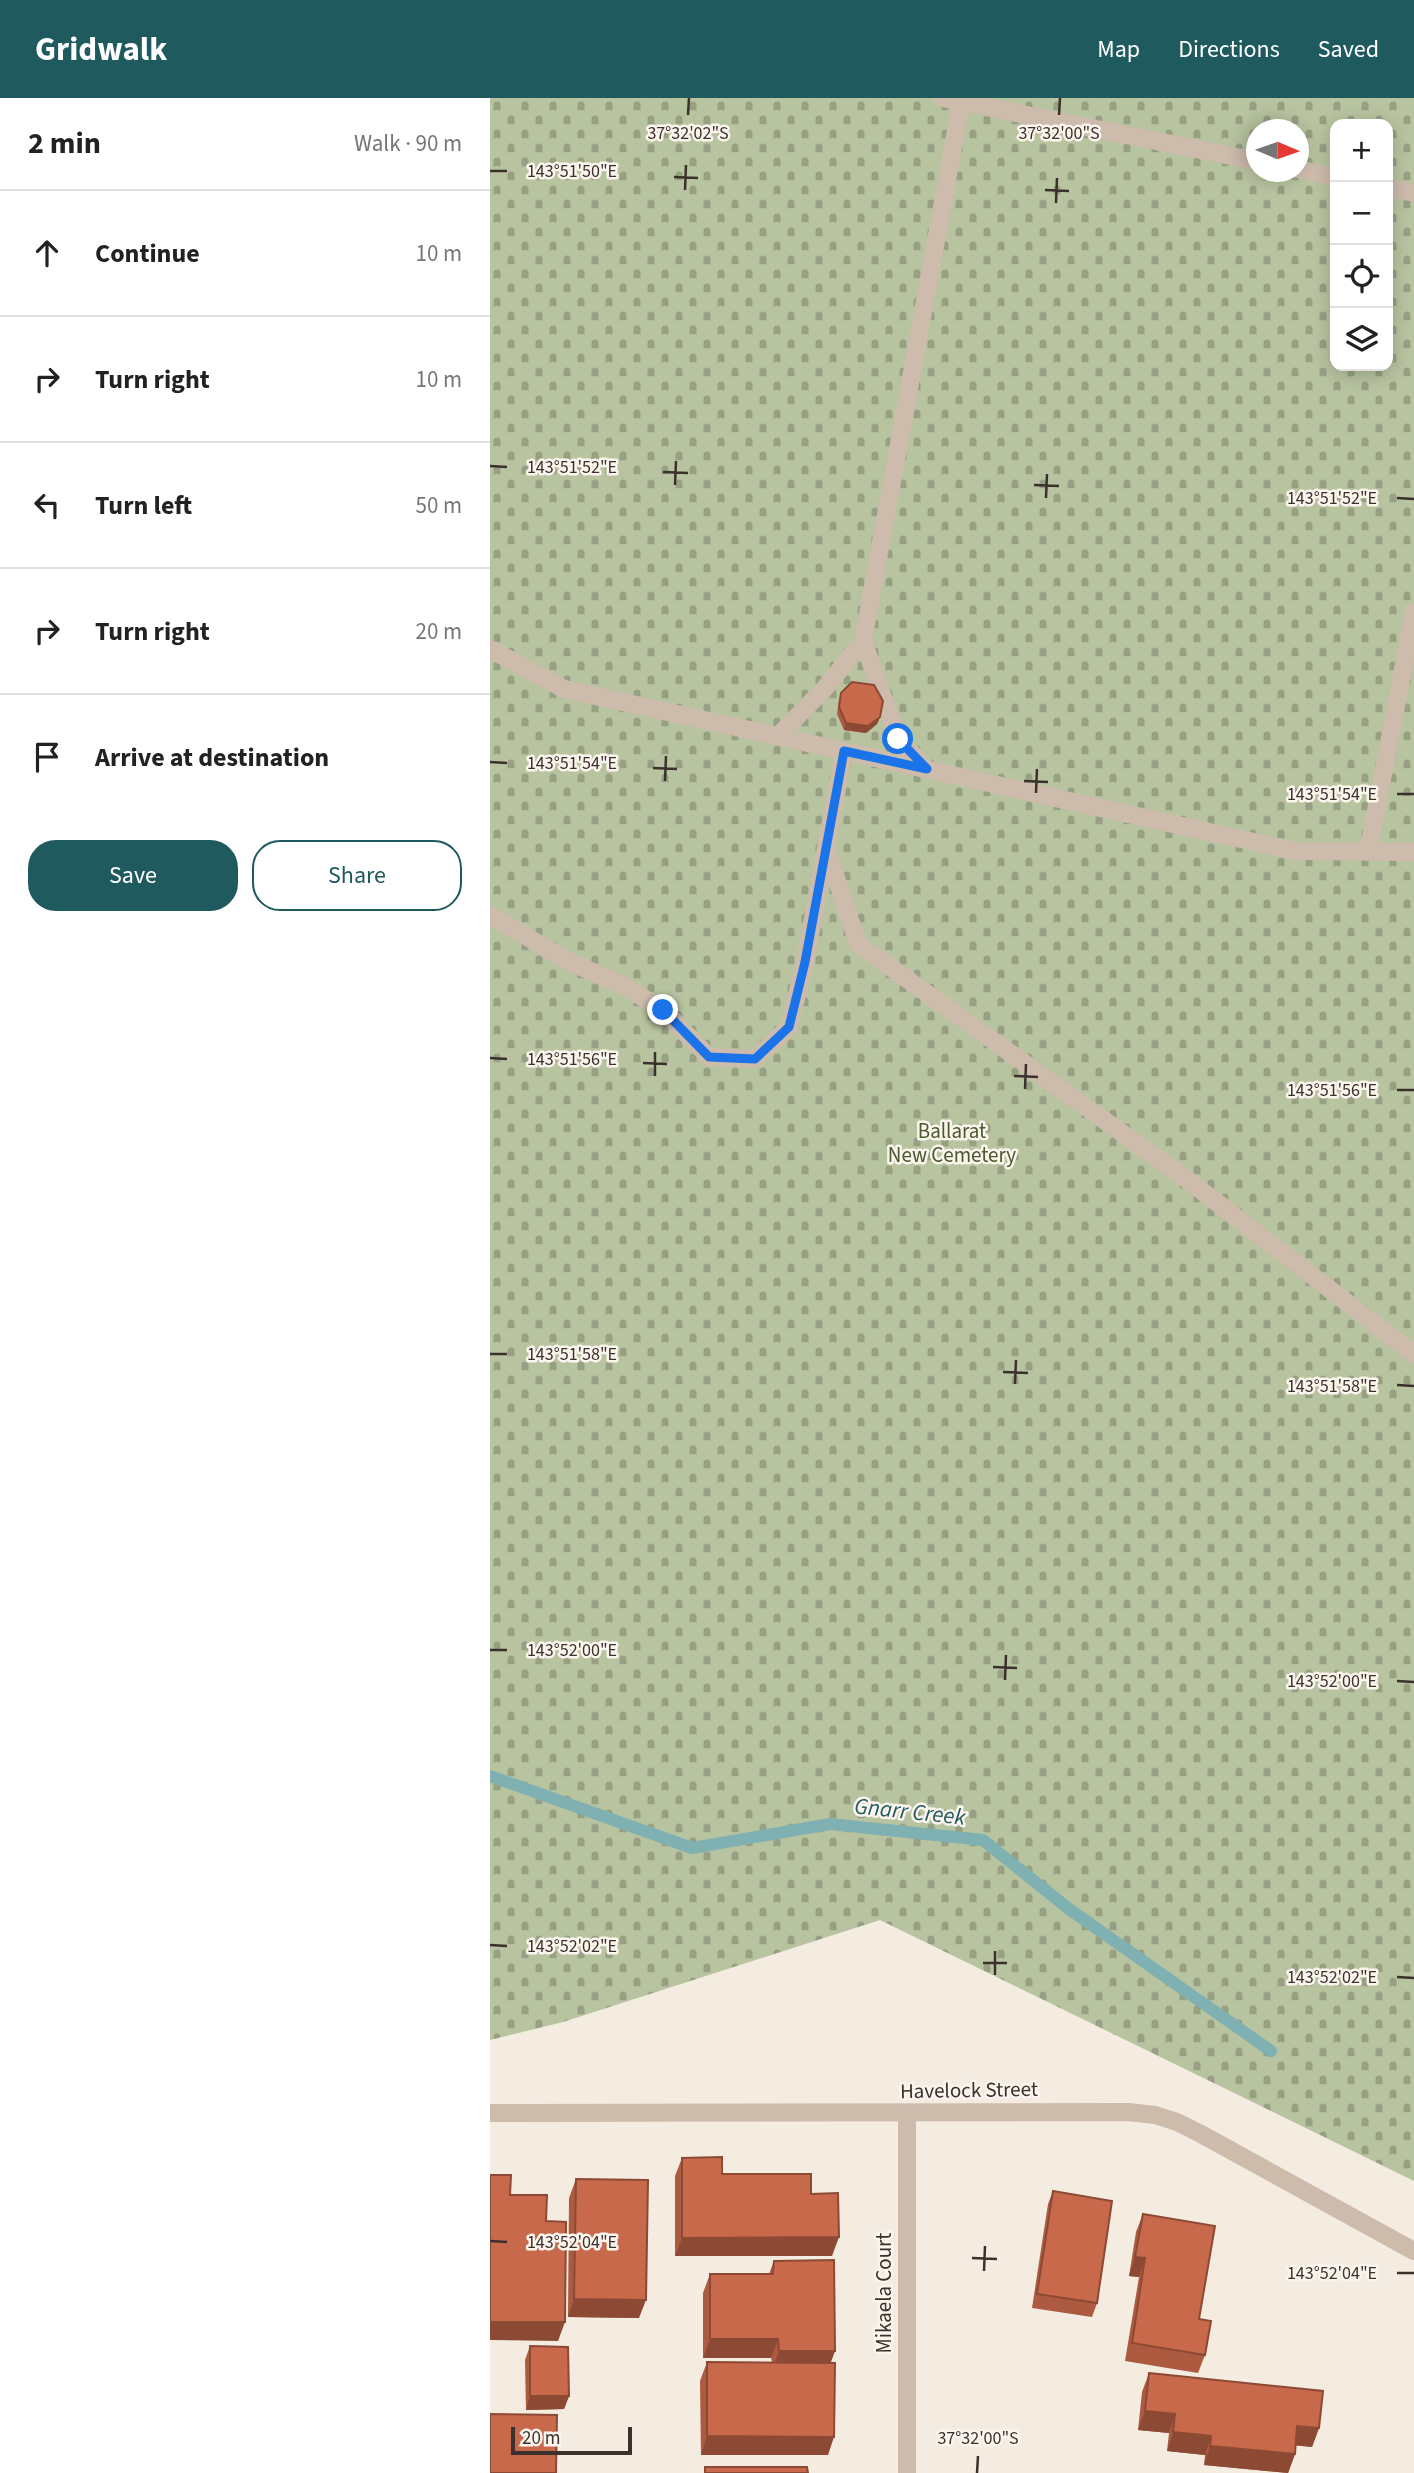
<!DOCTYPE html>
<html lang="en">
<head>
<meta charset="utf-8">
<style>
  body { margin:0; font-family:"Source Sans 3",sans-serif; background:#f2f2f2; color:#222 }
  .controls { position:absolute; right:21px; top:21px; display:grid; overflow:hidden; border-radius:14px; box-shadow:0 4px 18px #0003 }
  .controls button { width:63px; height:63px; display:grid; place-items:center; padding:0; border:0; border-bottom:2px solid #e0e0e0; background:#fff; color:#222; font:35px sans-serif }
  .compass { position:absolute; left:756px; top:21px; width:63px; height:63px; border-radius:50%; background:#fff; box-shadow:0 4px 18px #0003; rotate:92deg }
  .scale { position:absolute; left:21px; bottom:18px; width:121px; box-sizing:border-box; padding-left:7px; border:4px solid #3b302b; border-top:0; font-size:19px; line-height:24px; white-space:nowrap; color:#3b302b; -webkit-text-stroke:5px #fbf5ee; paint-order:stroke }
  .stop { position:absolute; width:21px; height:21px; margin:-16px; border:5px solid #1a73e8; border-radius:50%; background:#fff }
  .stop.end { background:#1a73e8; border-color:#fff; box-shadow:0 2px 7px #0008 }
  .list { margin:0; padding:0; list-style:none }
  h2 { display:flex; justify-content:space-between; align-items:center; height:91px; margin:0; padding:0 28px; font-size:30px }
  h2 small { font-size:23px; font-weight:400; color:#767676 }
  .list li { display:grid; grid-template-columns:46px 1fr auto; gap:21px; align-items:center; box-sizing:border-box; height:126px; padding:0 28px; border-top:2px solid #e0e0e0 }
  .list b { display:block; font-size:26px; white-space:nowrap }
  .list em { font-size:23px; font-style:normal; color:#767676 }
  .actions { display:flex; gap:14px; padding:21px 28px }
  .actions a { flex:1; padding:16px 0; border:2px solid #1f5a5e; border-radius:28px; text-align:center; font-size:24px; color:#1f5a5e }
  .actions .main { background:#1f5a5e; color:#fff }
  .icon { flex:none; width:38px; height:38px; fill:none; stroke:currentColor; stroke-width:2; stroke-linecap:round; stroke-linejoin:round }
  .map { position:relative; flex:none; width:924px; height:2375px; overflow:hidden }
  header { display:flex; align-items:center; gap:42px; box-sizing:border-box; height:98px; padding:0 35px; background:#1f5a5e; color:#fff }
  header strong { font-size:33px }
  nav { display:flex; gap:38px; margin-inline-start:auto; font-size:24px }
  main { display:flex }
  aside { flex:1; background:#fff }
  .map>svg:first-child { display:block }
  .cemetery { fill:url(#cemetery-stones); fill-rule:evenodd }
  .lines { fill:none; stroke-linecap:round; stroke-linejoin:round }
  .stream { stroke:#7fb0b2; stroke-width:12 }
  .minor { stroke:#cdbbac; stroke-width:18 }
  .wall { fill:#ac5a40 }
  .shaded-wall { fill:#8c4a34 }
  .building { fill:#c8694b; stroke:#8c4a34; stroke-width:2 }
  .route { stroke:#1a73e8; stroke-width:9 }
  .ticks { fill:none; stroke:#3b302b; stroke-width:2.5 }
  .labels { text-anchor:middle; stroke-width:5; stroke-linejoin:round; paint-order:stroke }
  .park-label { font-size:21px; fill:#4a5a2e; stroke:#fbf5ee }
  .street-label { font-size:21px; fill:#3b302b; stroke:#fbf5ee }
  .water-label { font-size:23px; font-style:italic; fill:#1f5a5e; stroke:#fbf5ee }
  .ticks-label { font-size:18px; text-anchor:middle; fill:#3b302b; stroke:#fbf5ee; stroke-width:5; stroke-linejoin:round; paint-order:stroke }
</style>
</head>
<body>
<header>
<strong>Gridwalk</strong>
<nav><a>Map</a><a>Directions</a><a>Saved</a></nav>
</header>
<main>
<aside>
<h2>2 min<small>Walk · 90 m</small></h2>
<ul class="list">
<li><svg class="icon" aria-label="ahead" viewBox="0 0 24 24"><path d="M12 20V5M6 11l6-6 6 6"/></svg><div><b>Continue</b></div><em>10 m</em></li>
<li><svg class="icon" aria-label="right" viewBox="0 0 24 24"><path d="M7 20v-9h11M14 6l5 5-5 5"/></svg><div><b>Turn right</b></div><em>10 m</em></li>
<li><svg class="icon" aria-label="left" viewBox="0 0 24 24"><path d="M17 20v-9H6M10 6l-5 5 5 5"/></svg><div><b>Turn left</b></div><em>50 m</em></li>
<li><svg class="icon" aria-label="right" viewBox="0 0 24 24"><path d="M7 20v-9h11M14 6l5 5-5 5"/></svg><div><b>Turn right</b></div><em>20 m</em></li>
<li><svg class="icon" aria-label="arrive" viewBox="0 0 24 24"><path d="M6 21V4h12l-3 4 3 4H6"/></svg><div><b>Arrive at destination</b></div></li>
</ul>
<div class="actions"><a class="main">Save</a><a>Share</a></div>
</aside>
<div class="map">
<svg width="924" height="2375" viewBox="0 0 924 2375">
  <defs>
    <pattern id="cemetery-stones" width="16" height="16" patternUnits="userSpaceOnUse" patternTransform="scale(1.75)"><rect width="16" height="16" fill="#b8c4a0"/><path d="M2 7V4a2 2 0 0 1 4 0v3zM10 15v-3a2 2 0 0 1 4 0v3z" fill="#97a083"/></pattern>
  </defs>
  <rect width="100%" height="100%" fill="#f4ebe1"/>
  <path class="cemetery" d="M 0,0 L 924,0 L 924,2083 L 390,1822 L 73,1924 L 0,1942 ZM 845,26 L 898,26 L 898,268 L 845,268 ZM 766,32 L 808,32 L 808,74 L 766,74 Z"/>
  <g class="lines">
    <path class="stream" d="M 0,1678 L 202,1750 L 340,1726 L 493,1742 L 579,1811 L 781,1953"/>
    <g class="minor">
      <path d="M 452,0 L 766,63"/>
      <path d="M 808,71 L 845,79"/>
      <path d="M 898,89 L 924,95"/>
      <path d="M 373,543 L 408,641 L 437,671"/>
      <path d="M 0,551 L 74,591 L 805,753 L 924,754"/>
      <path d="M 288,638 L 335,590 L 373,543 L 472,0"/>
      <path d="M 337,753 L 368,846 L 695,1080 L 924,1256"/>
      <path d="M 878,754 L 924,514"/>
      <path d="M 0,817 L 78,863 L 134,888 L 173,912 L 219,959 L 265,961 L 299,929 L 315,864 L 354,653"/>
      <path d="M 0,2015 L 638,2014 L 665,2017 L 687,2024 L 711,2036 L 924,2153"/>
      <path d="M 417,2015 L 417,2375"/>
    </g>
  </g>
  <g class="wall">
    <path d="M 351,595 L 390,619 L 387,626 L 376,635 L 354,632 L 347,616 L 349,602 Z"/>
    <path d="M 192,2060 L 232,2076 L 321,2096 L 342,2158 L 185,2158 L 185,2078 Z"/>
    <path d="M 86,2081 L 149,2220 L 78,2219 L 79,2100 Z"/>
    <path d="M 563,2093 L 607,2205 L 602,2219 L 542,2210 L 558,2106 Z"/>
    <path d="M 653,2116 L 709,2221 L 715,2257 L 708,2275 L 635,2263 L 649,2179 L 639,2178 L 646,2134 Z"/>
    <path d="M 284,2163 L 345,2253 L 340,2265 L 338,2357 L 211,2357 L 210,2283 L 217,2264 L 282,2264 L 281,2260 L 213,2260 L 213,2195 L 220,2176 L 279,2176 Z"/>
    <path d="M 40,2248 L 79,2298 L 74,2311 L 36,2312 L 35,2262 Z"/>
    <path d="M 659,2275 L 829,2330 L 822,2349 L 806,2347 L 805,2356 L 798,2375 L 714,2367 L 715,2357 L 677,2353 L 679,2335 L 648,2332 L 652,2294 Z"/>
  </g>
  <g class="shaded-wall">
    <path d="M 390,619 L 387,626 L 376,635 L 354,632 L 356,625 Z"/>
    <path d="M 349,2139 L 342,2158 L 185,2158 L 192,2140 Z"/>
    <path d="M 645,2159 L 655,2160 L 649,2179 L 639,2178 Z"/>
    <path d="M 84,2201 L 156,2202 L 149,2220 L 78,2219 Z"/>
    <path d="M 0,2224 L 75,2224 L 68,2243 L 0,2242 Z"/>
    <path d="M 220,2241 L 288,2241 L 281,2260 L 213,2260 Z"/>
    <path d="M 289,2253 L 345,2253 L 338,2272 L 282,2272 Z"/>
    <path d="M 40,2298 L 79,2298 L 74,2311 L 36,2312 Z"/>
    <path d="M 655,2313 L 685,2316 L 679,2335 L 648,2332 Z"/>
    <path d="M 807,2328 L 829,2330 L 822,2349 L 801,2347 Z"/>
    <path d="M 683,2334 L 721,2338 L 715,2357 L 677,2353 Z"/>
    <path d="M 217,2338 L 344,2339 L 338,2357 L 211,2357 Z"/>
    <path d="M 720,2348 L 805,2356 L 798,2375 L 714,2367 Z"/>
  </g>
  <g class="building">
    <path d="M 362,584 L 384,587 L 393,603 L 390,619 L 378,628 L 356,625 L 349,609 L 351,595 Z"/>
    <path d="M 232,2059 L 232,2076 L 321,2076 L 321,2096 L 348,2095 L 349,2139 L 192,2140 L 192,2060 Z"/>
    <path d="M 0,2077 L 21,2077 L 20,2097 L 57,2097 L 56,2123 L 76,2124 L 75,2224 L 0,2224 Z"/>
    <path d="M 86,2081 L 158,2082 L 156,2202 L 84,2201 Z"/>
    <path d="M 563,2093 L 622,2103 L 607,2205 L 547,2196 Z"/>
    <path d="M 653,2116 L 725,2128 L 709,2221 L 721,2223 L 715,2257 L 642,2245 L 655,2160 L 645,2159 Z"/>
    <path d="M 344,2162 L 345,2253 L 289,2253 L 288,2241 L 220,2241 L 220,2176 L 283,2176 L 284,2163 Z"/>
    <path d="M 40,2248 L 78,2249 L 79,2298 L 40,2298 Z"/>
    <path d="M 217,2264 L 345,2265 L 344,2339 L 217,2338 Z"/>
    <path d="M 659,2275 L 833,2293 L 829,2330 L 807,2328 L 805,2356 L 720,2348 L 721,2338 L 683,2334 L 685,2316 L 655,2313 Z"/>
    <path d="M 0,2316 L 67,2317 L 66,2375 L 0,2375 Z"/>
    <path d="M 215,2369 L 317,2369 L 318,2375 L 215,2375 Z"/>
  </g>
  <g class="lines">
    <path class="route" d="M 173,912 L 219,959 L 265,961 L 299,929 L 315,864 L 354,653 L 437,671 L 408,641"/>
  </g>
  <path class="ticks" d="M 198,17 L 199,0M 569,17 L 570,0M 0,73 L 17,73M 184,79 L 208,80M 195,92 L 196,67M 555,92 L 579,93M 566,105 L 567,80M 0,368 L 17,369M 173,374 L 198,375M 185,387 L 186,363M 544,387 L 569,388M 556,400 L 557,376M 907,400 L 924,401M 0,664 L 17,665M 163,670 L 187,671M 175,683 L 176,658M 534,683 L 558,684M 546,695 L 547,671M 907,696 L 924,696M 0,960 L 17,961M 153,965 L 177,966M 165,978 L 165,954M 524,978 L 548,979M 535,991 L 536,966M 907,992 L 924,992M 0,1256 L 17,1256M 513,1274 L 538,1275M 525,1286 L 526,1262M 907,1287 L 924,1288M 0,1552 L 17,1552M 503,1569 L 527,1570M 515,1582 L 516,1557M 907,1583 L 924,1584M 0,1847 L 17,1848M 493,1865 L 517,1865M 505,1877 L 505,1853M 907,1879 L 924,1880M 0,2143 L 17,2144M 482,2160 L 507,2161M 494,2173 L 495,2148M 907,2175 L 924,2175M 487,2375 L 488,2358"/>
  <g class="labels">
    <g class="park-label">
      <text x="462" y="1040">Ballarat<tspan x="462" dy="24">New Cemetery</tspan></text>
    </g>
    <g class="street-label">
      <text transform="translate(479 1992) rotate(-1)" y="7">Havelock Street</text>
      <text transform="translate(394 2195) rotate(-90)" y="7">Mikaela Court</text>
    </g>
    <g class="water-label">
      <text transform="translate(420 1713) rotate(6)" y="8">Gnarr Creek</text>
    </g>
  </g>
  <g class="ticks-label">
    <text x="198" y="41">37°32'02"S</text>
    <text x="569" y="41">37°32'00"S</text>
    <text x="82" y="79">143°51'50"E</text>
    <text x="82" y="375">143°51'52"E</text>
    <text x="842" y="406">143°51'52"E</text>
    <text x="82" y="671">143°51'54"E</text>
    <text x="842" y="702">143°51'54"E</text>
    <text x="82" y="967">143°51'56"E</text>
    <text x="842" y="998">143°51'56"E</text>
    <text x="82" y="1262">143°51'58"E</text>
    <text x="842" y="1294">143°51'58"E</text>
    <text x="82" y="1558">143°52'00"E</text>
    <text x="842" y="1589">143°52'00"E</text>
    <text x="82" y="1854">143°52'02"E</text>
    <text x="842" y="1885">143°52'02"E</text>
    <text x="82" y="2150">143°52'04"E</text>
    <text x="842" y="2181">143°52'04"E</text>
    <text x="488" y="2346">37°32'00"S</text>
  </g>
</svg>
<div class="controls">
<button>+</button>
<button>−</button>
<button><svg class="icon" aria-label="locate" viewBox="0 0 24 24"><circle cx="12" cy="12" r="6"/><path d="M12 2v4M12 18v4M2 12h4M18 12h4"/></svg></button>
<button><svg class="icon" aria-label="layers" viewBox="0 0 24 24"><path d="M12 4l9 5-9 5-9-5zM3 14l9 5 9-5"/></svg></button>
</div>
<svg class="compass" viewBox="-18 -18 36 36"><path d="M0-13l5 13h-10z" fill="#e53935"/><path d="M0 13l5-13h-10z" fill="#767676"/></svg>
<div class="scale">20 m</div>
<div class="stop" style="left:408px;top:641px"></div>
<div class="stop end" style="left:173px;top:912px"></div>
</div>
</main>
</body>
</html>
